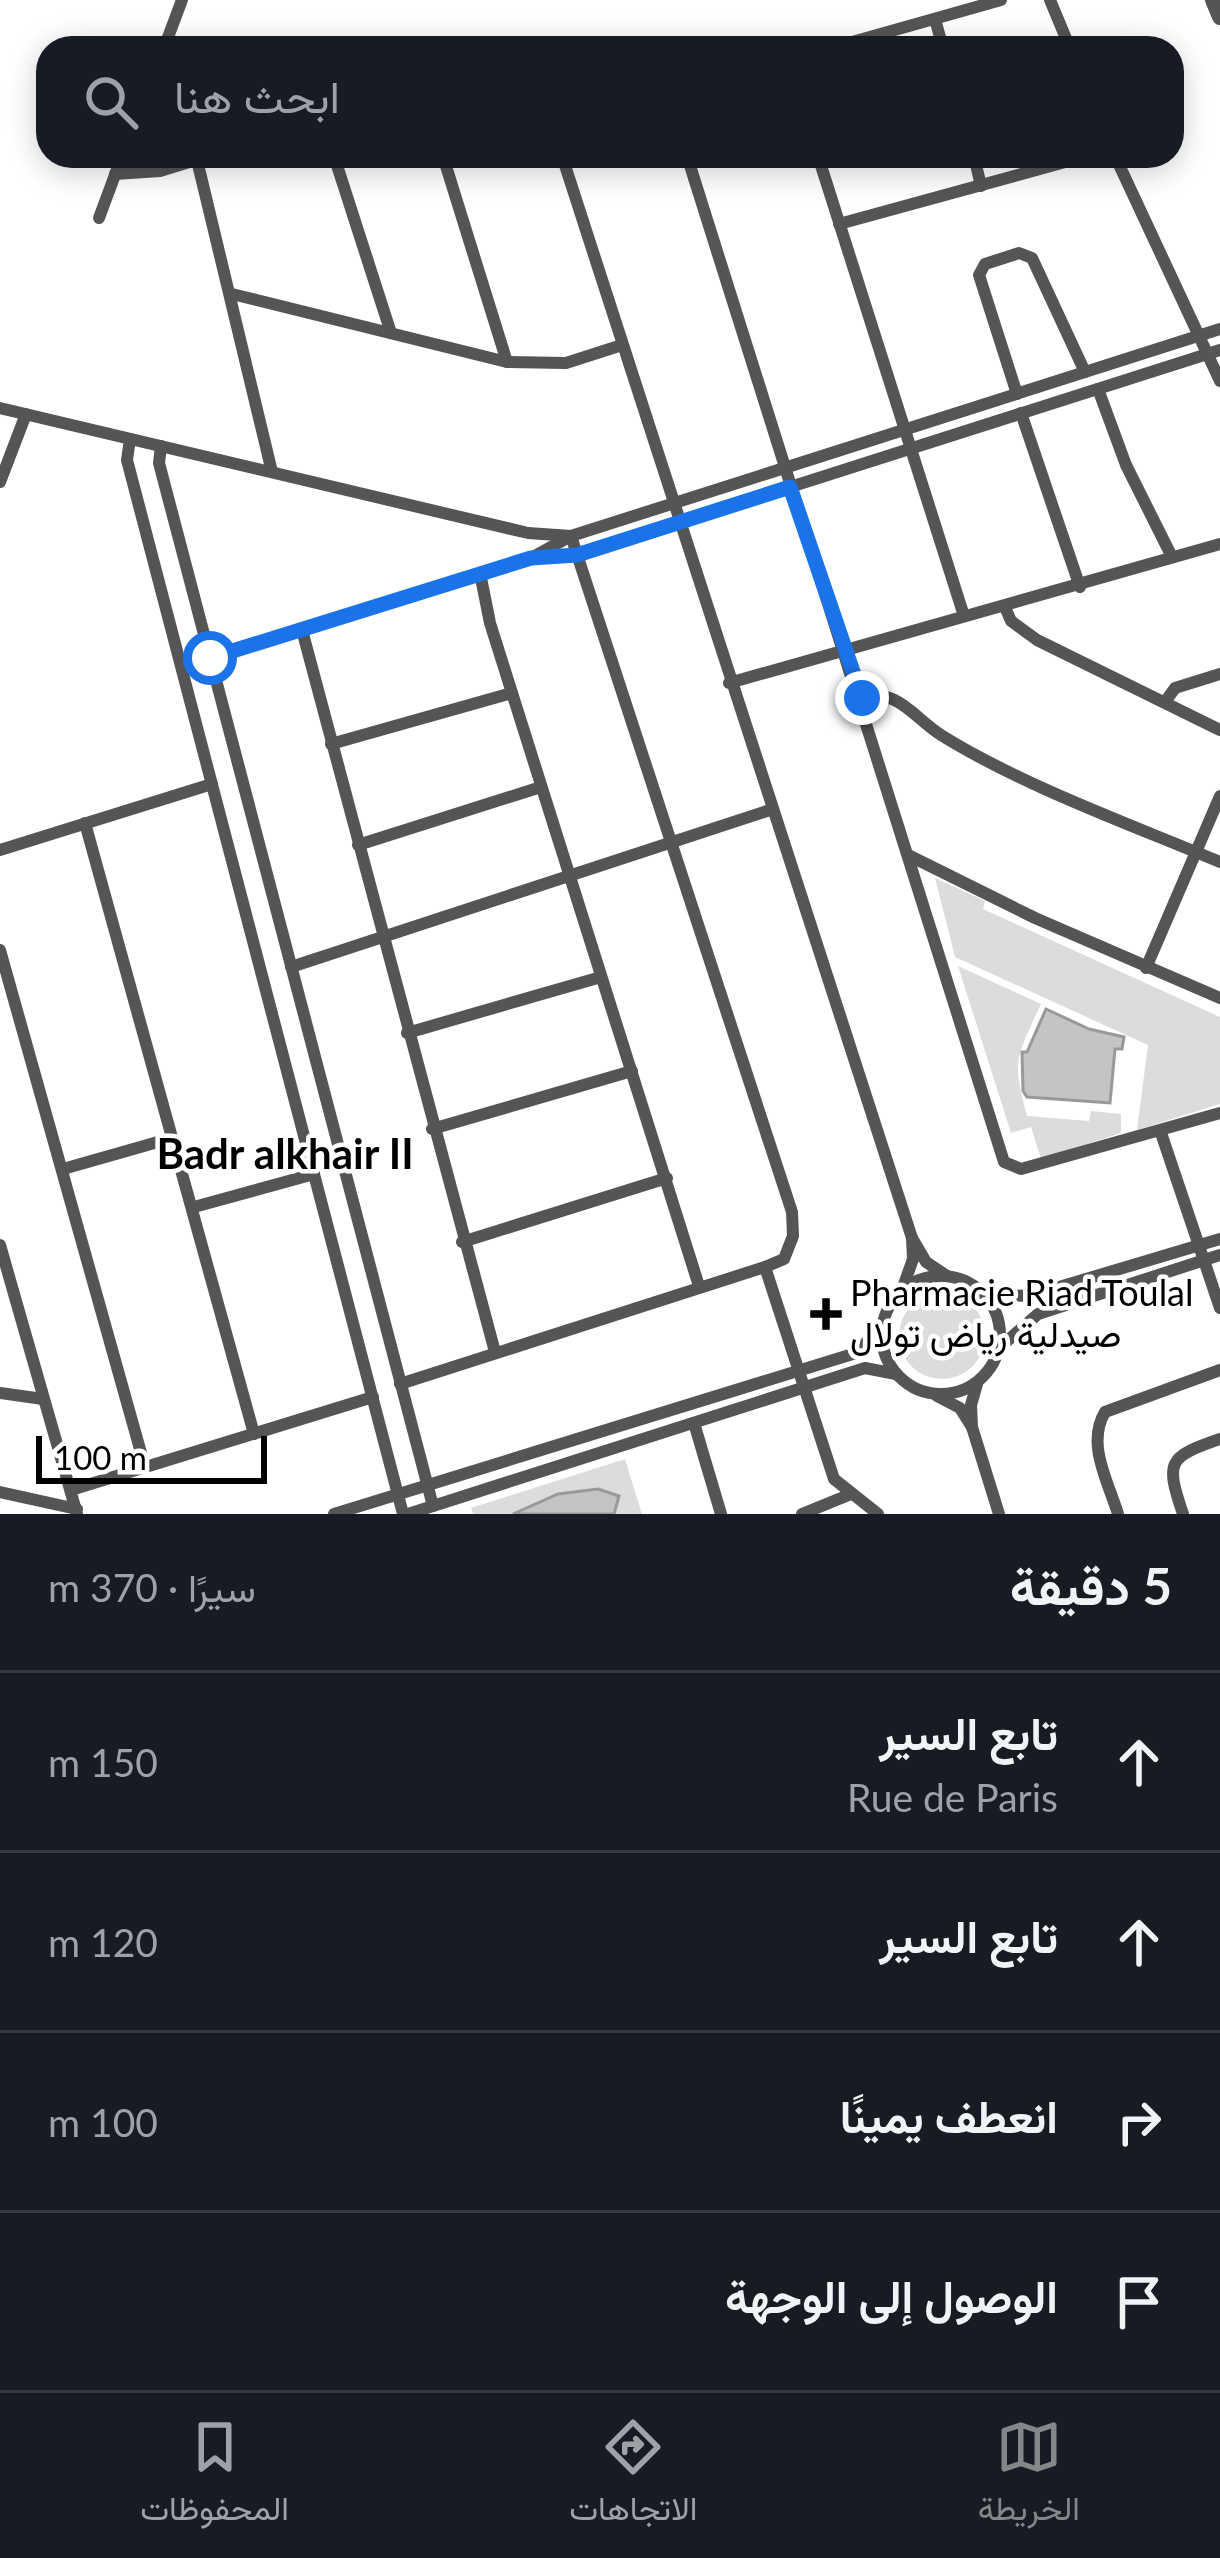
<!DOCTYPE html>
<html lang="ar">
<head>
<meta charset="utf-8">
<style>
  body { margin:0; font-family:Lato,Vazirmatn,sans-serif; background:#20242c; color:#f1f3f6; direction:rtl }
  .scale { position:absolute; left:36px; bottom:30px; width:231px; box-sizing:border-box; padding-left:12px; border:6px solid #000; border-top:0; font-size:33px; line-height:42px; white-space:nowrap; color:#000; -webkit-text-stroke:9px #fff; paint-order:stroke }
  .stop { position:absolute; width:36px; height:36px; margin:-27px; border:9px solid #1a73e8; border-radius:50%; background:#fff }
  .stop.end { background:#1a73e8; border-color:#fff; box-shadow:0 3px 12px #0008 }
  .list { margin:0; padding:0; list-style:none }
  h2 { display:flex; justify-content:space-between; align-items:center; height:156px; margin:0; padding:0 48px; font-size:51px }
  h2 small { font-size:39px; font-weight:400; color:#9ea1a6 }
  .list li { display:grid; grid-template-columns:78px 1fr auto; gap:36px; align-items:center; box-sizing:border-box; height:180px; padding:0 48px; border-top:3px solid #363941 }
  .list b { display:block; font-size:45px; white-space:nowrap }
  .list p { margin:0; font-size:39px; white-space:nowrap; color:#9ea1a6 }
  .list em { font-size:39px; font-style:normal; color:#9ea1a6 }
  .icon { flex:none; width:66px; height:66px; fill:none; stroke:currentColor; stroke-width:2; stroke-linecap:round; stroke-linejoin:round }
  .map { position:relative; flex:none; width:1220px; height:1514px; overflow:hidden; direction:ltr }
  .search { position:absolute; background:#171b24; box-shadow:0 6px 30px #0003; left:36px; right:36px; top:36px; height:132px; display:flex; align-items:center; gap:30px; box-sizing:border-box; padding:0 42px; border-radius:36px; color:#9ea1a6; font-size:45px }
  .sheet { height:876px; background:#171b24 }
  nav { display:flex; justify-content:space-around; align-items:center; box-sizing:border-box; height:168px; border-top:3px solid #363941; background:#171b24; font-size:33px; color:#9ea1a6 }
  nav a { display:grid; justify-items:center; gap:6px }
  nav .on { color:#858687 }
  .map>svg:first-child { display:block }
  .green { fill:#dcdcdc }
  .building { fill:#c4c4c4; stroke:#999; stroke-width:3 }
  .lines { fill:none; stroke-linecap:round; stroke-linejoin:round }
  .minor { stroke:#555; stroke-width:12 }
  .tertiary { stroke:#555; stroke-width:16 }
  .route { stroke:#1a73e8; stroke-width:15 }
  .poi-dot { fill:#000; stroke:#fff; stroke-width:4.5 }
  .labels { text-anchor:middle; stroke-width:9; stroke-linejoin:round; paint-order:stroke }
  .poi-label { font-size:36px; fill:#000; stroke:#fff; text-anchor:start }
  .quarter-label { font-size:42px; font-weight:bold; fill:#000; stroke:#fff }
</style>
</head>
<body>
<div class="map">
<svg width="1220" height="1514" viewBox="0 0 1220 1514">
  <rect width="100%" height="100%" fill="#fff"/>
  <g class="green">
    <path d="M 935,878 L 985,901 L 983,909 L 1220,1017 L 1220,1104 L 1137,1130 L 1148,1045 L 955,957 Z"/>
    <path d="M 958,966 L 1041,1004 C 1015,1061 1012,1059 1027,1116 L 1089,1121 L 1091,1111 L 1121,1114 L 1121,1133 L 1041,1159 L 1031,1127 L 1011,1133 Z"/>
    <circle cx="942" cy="1336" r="43"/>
    <path d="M 625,1459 L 642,1514 L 473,1514 L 471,1508 Z"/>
  </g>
  <g class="building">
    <path d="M 1046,1009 L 1089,1029 L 1124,1037 L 1122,1049 L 1115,1049 L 1110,1103 L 1027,1097 L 1023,1091 L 1022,1052 L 1027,1052 Z"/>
    <path d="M 598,1489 L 619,1496 L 614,1514 L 513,1514 L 558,1494 Z"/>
  </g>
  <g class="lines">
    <g class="minor">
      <path d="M 1050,0 L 1070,48"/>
      <path d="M 935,19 L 943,48"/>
      <path d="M 652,44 L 653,48"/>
      <path d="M 164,48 L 182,0"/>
      <path d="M 831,48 L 1001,0"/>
      <path d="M 196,156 L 272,472"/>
      <path d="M 334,156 L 391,333"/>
      <path d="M 562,156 L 912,1238"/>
      <path d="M 687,156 L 1004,1162 L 1021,1169 L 1220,1113"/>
      <path d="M 818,156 L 964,616"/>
      <path d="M 974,156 L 981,186"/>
      <path d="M 1115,156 L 1220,381"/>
      <path d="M 446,166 L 507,362"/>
      <path d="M 115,174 L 160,171 L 209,156"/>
      <path d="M 99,218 L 122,156"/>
      <path d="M 839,224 L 1087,156"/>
      <path d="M 232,294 L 507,362 L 566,363 L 622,345"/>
      <path d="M 1098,389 L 1126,465 L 1172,557"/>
      <path d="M 1017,394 L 979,275 L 985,264 L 1019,253 L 1032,258 L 1085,372"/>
      <path d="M 0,408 L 528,533 L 571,536 L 792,1212 L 793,1236 L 784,1259 L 765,1267 L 400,1384"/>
      <path d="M 1021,413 L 1080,587"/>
      <path d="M 130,439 L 127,460 L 403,1514"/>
      <path d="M 161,446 L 159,463 L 433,1506"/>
      <path d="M 0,482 L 26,414"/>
      <path d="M 538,557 L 577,555 L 1220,350"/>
      <path d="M 480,573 L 490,623 L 699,1286"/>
      <path d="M 1005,607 L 1011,621 L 1037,640 L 1220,730"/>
      <path d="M 302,630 L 495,1352"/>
      <path d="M 210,658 L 531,558 L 571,536 L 1220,329"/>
      <path d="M 729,683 L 1220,544"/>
      <path d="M 862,698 C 897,687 914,718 941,735 C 1021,785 1132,825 1220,862"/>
      <path d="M 1165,702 L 1175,688 L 1220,674"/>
      <path d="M 331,744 L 512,693"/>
      <path d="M 85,823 L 254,1434"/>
      <path d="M 358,845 L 541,787"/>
      <path d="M 0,850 L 212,784"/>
      <path d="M 910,856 L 1035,918 L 1220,998"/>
      <path d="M 0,950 L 145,1467"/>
      <path d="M 291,967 L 770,810"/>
      <path d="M 1146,968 L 1220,796"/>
      <path d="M 407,1033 L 601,977"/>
      <path d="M 432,1129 L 632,1071"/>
      <path d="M 1161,1133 L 1220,1308"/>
      <path d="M 63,1169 L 172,1138"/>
      <path d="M 194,1207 L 314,1174"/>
      <path d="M 462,1242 L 667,1178"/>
      <path d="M 0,1245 L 77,1514"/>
      <path d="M 765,1267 L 834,1479 L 878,1514"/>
      <circle cx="941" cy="1335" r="59"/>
      <path d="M 902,1290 L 913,1259 L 912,1238 L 926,1262 L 947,1276"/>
      <path d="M 984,1294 L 1029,1296 L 1220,1239"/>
      <path d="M 999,1348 L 1038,1314 L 1220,1255"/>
      <path d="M 0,1393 L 43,1399"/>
      <path d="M 937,1396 L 960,1408 L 972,1427 L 971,1405 L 977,1384"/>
      <path d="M 694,1423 L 721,1514"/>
      <path d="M 972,1427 L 999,1514"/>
      <path d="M 71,1490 L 373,1397"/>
      <path d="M 0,1492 L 77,1509"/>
      <path d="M 334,1514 L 856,1353 L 882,1326"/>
      <path d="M 408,1514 L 865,1368 L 896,1374"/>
      <path d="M 802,1514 L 851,1494"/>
      <path d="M 1118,1514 C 1108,1481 1086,1444 1105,1412 L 1220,1370"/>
      <path d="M 1183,1514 C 1165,1461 1168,1457 1220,1439"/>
    </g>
    <path class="tertiary" d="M 1213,0 L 1220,17"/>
  </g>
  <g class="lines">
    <path class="route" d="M 210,658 L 531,558 L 577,555 L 790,487 L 862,698"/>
  </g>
  <path class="poi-dot" d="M820 1296h12v12h12v12h-12v12h-12v-12h-12v-12h12z"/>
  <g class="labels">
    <g class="poi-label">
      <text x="850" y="1306">Pharmacie Riad Toulal<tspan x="850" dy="41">صيدلية رياض تولال</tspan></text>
    </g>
    <g class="quarter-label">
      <text x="285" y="1169">Badr alkhair II</text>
    </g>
  </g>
</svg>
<div class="scale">100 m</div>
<div class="stop" style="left:210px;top:658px"></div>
<div class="stop end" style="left:862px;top:698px"></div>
<div class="search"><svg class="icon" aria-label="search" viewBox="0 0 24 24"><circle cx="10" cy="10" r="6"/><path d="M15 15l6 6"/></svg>ابحث هنا</div>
</div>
<section class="sheet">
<h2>5 دقيقة<small>سيرًا · 370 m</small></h2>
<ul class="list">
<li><svg class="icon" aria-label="ahead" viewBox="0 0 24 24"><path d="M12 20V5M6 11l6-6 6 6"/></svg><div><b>تابع السير</b><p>Rue de Paris</p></div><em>150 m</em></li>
<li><svg class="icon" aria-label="ahead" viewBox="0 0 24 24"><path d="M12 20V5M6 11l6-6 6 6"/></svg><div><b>تابع السير</b></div><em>120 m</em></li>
<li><svg class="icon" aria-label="right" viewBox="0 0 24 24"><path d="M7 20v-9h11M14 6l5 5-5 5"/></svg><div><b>انعطف يمينًا</b></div><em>100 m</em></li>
<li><svg class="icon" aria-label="arrive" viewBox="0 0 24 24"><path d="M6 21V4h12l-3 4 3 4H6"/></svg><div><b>الوصول إلى الوجهة</b></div></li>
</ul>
</section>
<nav>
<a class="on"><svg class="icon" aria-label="map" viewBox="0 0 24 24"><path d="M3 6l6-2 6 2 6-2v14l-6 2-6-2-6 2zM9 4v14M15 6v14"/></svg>الخريطة</a>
<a><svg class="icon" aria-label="directions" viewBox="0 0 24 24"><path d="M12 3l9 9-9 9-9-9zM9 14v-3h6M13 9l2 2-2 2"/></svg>الاتجاهات</a>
<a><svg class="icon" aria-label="saved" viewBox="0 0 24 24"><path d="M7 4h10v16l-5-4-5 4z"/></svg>المحفوظات</a>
</nav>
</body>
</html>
